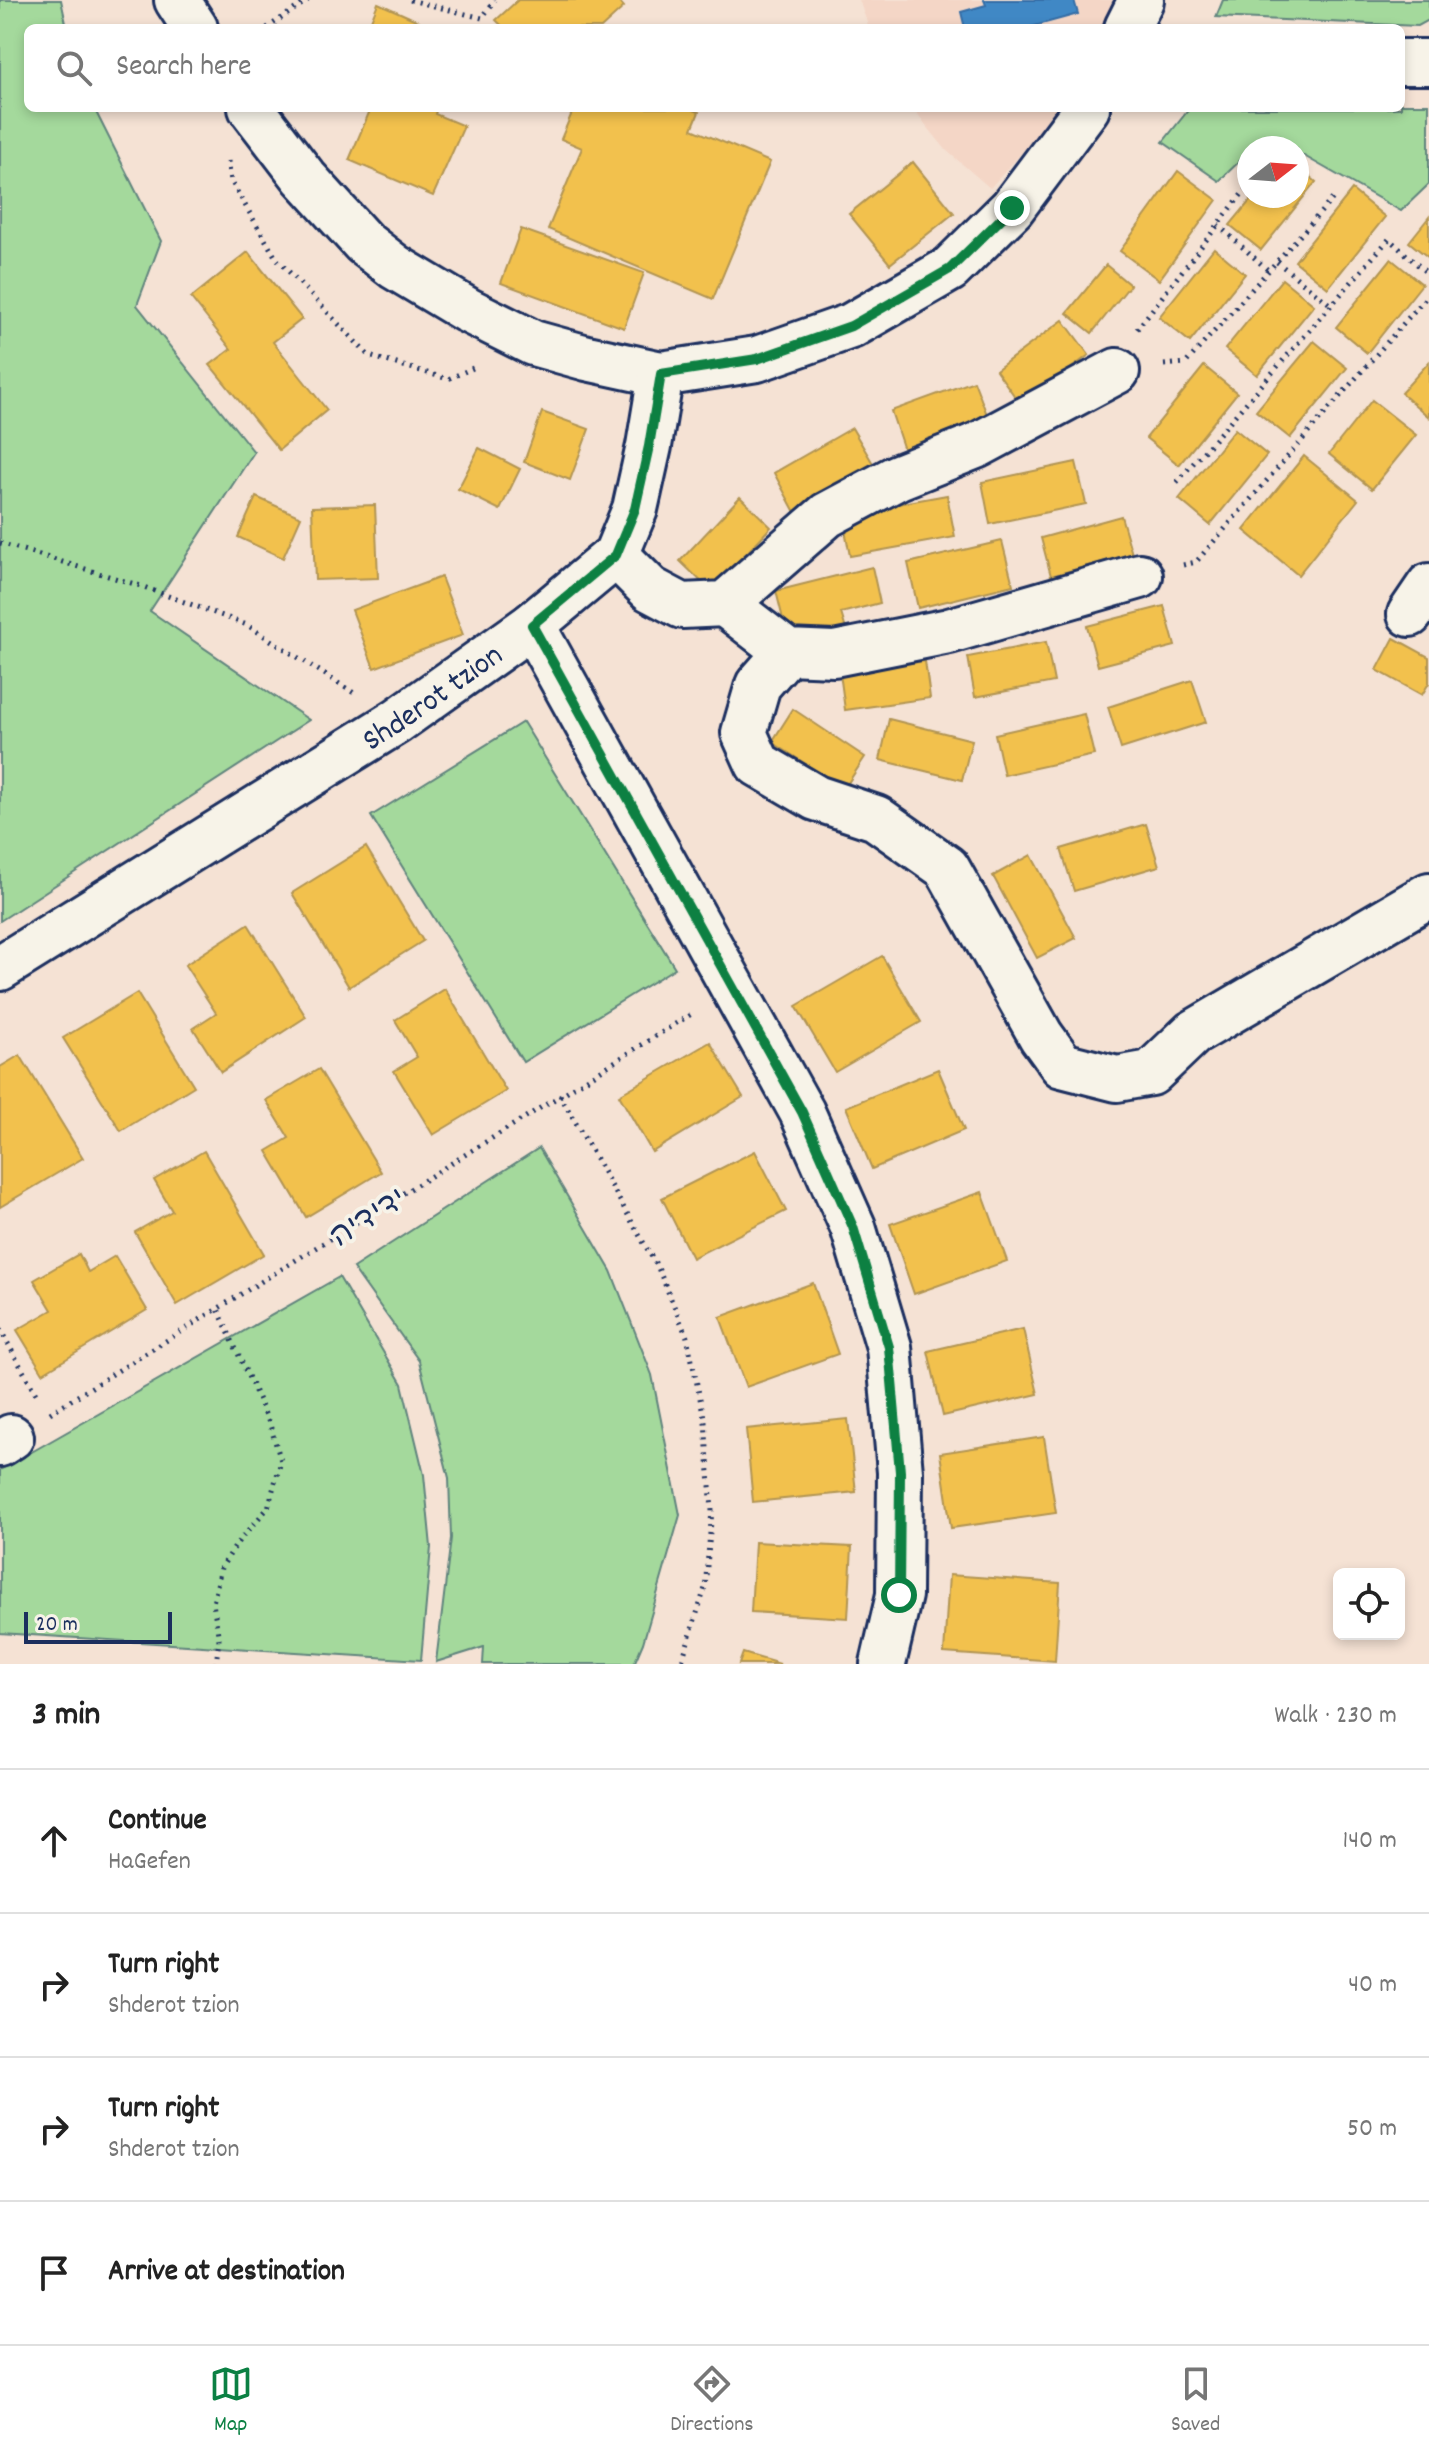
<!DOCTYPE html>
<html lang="en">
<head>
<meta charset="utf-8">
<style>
  body { margin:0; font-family:Dekko,"Playpen Sans Hebrew",sans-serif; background:#f6f6f6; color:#222 }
  .controls { position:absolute; right:24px; bottom:24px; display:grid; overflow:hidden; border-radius:12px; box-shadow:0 4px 12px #0003 }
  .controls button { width:72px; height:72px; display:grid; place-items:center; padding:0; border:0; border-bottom:2px solid #e0e0e0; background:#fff; color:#222; font:40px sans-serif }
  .compass { position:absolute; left:1237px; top:136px; width:72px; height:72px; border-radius:50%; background:#fff; box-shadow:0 4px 12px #0003; rotate:73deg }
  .scale { position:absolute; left:24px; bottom:20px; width:148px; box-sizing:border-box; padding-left:8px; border:4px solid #1b2f5e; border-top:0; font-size:22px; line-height:28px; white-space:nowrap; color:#1b2f5e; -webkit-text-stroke:6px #f7f3e8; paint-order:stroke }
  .stop { position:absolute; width:24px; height:24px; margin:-18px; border:6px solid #0b8043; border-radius:50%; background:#fff }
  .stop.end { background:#0b8043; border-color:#fff; box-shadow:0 2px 8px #0008 }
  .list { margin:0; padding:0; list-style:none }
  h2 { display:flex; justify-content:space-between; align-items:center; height:104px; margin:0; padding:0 32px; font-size:34px }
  h2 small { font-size:26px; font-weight:400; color:#767676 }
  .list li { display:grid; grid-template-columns:52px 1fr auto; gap:24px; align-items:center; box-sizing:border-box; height:144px; padding:0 32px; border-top:2px solid #e0e0e0 }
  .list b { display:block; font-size:30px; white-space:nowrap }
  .list p { margin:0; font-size:26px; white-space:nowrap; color:#767676 }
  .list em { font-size:26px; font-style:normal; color:#767676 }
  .icon { flex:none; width:44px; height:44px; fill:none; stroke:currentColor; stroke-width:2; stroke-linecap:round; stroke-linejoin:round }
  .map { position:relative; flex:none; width:1429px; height:1664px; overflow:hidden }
  .search { position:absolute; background:#fff; box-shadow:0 4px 12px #0003; left:24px; right:24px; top:24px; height:88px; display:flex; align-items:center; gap:20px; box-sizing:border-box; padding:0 28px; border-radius:12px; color:#767676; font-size:30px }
  .sheet { height:680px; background:#fff }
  nav { display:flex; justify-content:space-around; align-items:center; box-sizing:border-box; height:112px; border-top:2px solid #e0e0e0; background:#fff; font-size:22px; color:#767676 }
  nav a { display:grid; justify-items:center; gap:4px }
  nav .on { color:#0b8043 }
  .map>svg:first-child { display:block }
  .built { fill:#f4d6c6 }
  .green { fill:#a4d99c; stroke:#60847d; stroke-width:2 }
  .homes { fill:#f2c14e; stroke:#b29553; stroke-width:2 }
  .schools { fill:#3f88c5; stroke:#346da6; stroke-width:2 }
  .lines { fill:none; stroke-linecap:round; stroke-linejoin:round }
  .minor-casing { stroke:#1b2f5e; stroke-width:50 }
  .path { stroke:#1b2f5e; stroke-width:5; stroke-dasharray:2 6; stroke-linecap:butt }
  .minor { stroke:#f7f3e8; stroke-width:44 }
  .route { stroke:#0b8043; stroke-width:10 }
  .labels { text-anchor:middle; stroke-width:8; stroke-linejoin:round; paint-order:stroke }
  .street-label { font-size:32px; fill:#1b2f5e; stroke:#f7f3e8 }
</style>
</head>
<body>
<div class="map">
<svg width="1429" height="1664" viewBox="0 0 1429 1664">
  <rect width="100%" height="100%" fill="#f5e2d4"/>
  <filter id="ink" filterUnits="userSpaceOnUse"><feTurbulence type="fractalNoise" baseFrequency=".0125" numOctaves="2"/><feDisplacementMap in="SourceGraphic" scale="16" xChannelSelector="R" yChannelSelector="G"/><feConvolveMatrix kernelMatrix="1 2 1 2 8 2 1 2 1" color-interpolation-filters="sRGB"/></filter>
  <g filter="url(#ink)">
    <g class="built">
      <path d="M 859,0 L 1115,0 L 1102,28 L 869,28 Z"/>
      <path d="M 912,108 L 1062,108 L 990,188 L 947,151 Z"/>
    </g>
    <g class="green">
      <path d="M 0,0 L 61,0 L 67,28 L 28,28 L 28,108 L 94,108 L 161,241 L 137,305 L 254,452 L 150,611 L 309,720 L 0,921 Z"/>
      <path d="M 1223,0 L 1429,0 L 1429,20 L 1418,26 L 1216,17 Z"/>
      <path d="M 1401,104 L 1429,104 L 1429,184 L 1401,211 L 1297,152 L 1297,148 L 1291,148 L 1268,135 L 1253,148 L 1249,148 L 1249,152 L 1219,181 L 1163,142 L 1190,108 L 1401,108 Z"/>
      <path d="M 523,722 L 675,968 L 523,1062 L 371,816 Z"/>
      <path d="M 539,1148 L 611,1271 L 652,1375 L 680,1515 L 643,1643 L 634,1664 L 483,1664 L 484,1647 L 436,1662 L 451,1538 L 449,1478 L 419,1361 L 353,1268 Z"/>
      <path d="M 339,1277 L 402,1384 L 424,1475 L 431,1547 L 421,1660 L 0,1633 L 0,1470 Z"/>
    </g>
    <g class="homes">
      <path d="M 518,0 L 618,0 L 624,7 L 601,28 L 504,28 L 496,20 Z"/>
      <path d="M 378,3 L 434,28 L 368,28 Z"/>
      <path d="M 371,108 L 437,108 L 435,114 L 464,126 L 433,196 L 349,160 Z"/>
      <path d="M 574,108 L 689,108 L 699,112 L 692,129 L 770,162 L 713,299 L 548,229 L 582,148 L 561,139 Z"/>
      <path d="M 913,162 L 954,213 L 890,264 L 849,214 Z"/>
      <path d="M 1297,166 L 1316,182 L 1261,250 L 1230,225 L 1254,196 L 1297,196 Z"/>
      <path d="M 1178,171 L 1217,200 L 1159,280 L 1120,251 Z"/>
      <path d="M 1352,190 L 1385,217 L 1328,288 L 1295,261 Z"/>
      <path d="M 1429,217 L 1429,258 L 1409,242 Z"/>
      <path d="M 521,229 L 644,273 L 624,328 L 501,283 Z"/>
      <path d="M 1214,248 L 1245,274 L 1190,342 L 1159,317 Z"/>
      <path d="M 248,252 L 302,319 L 273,342 L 327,410 L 279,450 L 210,365 L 231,349 L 191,298 Z"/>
      <path d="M 1391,259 L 1422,284 L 1367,353 L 1336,327 Z"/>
      <path d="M 1106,265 L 1130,285 L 1092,333 L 1067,313 Z"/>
      <path d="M 1282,279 L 1314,305 L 1257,375 L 1225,349 Z"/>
      <path d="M 1063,320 L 1089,355 L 1021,405 L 996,370 Z"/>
      <path d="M 1314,341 L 1347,368 L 1290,438 L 1256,411 Z"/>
      <path d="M 1429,362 L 1429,417 L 1401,393 Z"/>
      <path d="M 1204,366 L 1237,393 L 1179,465 L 1146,438 Z"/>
      <path d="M 974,381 L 989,420 L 904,450 L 891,411 Z"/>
      <path d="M 1372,400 L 1416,435 L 1372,489 L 1329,454 Z"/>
      <path d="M 542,412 L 589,429 L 570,480 L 524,462 Z"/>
      <path d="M 852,428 L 875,467 L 796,514 L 774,473 Z"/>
      <path d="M 1235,429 L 1267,455 L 1210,525 L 1179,499 Z"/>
      <path d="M 479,448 L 520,469 L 500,510 L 458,489 Z"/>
      <path d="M 1304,456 L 1358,500 L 1298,575 L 1244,530 Z"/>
      <path d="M 1076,462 L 1086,504 L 990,524 L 982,482 Z"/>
      <path d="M 947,495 L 955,537 L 850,556 L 842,514 Z"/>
      <path d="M 256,497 L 301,517 L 283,558 L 238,537 Z"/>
      <path d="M 740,497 L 771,527 L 711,591 L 680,561 Z"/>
      <path d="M 375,505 L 378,578 L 315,580 L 312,507 Z"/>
      <path d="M 1121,516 L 1132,554 L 1051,576 L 1041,538 Z"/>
      <path d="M 1002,541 L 1013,585 L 918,608 L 908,563 Z"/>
      <path d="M 872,567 L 880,603 L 841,613 L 847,633 L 790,647 L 776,591 Z"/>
      <path d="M 441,577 L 463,635 L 374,668 L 352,610 Z"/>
      <path d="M 1164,606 L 1175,646 L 1098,666 L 1087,626 Z"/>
      <path d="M 1394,638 L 1429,657 L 1429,683 L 1422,695 L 1377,670 Z"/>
      <path d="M 1046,642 L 1054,682 L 975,697 L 968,657 Z"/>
      <path d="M 925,661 L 930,698 L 845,710 L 840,673 Z"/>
      <path d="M 1192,680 L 1206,722 L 1121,749 L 1108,707 Z"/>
      <path d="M 793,709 L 865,757 L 844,789 L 772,742 Z"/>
      <path d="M 1084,714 L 1094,755 L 1004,775 L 995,734 Z"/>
      <path d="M 889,719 L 972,740 L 962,780 L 880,760 Z"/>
      <path d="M 1146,824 L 1159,866 L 1074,891 L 1061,849 Z"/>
      <path d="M 366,847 L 423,941 L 349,987 L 292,893 Z"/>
      <path d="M 1031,855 L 1076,938 L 1037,958 L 993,876 Z"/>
      <path d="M 248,924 L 306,1017 L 221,1072 L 193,1028 L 216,1013 L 185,965 Z"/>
      <path d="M 882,956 L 921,1022 L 835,1072 L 796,1006 Z"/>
      <path d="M 445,989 L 506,1091 L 433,1135 L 394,1071 L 417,1057 L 395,1020 Z"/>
      <path d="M 137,993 L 194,1086 L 121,1131 L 63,1038 Z"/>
      <path d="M 710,1042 L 743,1097 L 652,1152 L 619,1095 Z"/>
      <path d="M 20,1055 L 83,1158 L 0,1207 L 0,1067 Z"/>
      <path d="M 319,1069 L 381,1172 L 306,1217 L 267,1151 L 289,1138 L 266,1100 Z"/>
      <path d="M 938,1069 L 964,1130 L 872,1169 L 846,1107 Z"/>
      <path d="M 204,1151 L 264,1254 L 177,1305 L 135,1232 L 172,1211 L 154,1180 Z"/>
      <path d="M 755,1151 L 786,1211 L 692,1258 L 662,1198 Z"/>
      <path d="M 982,1192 L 1007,1261 L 914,1294 L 890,1224 Z"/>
      <path d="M 79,1254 L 88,1272 L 115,1256 L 147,1310 L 43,1373 L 17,1330 L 52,1310 L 34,1280 Z"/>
      <path d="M 813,1283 L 838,1354 L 746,1387 L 720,1317 Z"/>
      <path d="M 1023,1329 L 1038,1394 L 943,1416 L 928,1351 Z"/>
      <path d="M 848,1419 L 856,1492 L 753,1502 L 746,1429 Z"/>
      <path d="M 1044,1437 L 1056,1513 L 951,1528 L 940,1453 Z"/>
      <path d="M 755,1542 L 852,1547 L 848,1618 L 751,1612 Z"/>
      <path d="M 949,1575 L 1060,1583 L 1055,1661 L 944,1653 Z"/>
      <path d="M 743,1653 L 780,1664 L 739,1664 Z"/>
    </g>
    <path class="schools" d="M 984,0 L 1074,0 L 1078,14 L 1027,28 L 965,28 L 961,12 L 986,5 Z"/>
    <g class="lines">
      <g class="minor-casing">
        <g id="minor">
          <path d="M 177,0 L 195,28"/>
          <path d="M 1127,28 L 1141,0"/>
          <path d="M 1401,62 L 1429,62"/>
          <path d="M 251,108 L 304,177 L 364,243 L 395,267 L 467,310 L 533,343 L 587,358 L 661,374"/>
          <path d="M 616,555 L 650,589 L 682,606 L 725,604 L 827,515 L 898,477 L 978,445 L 1117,371"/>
          <path d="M 725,604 L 787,652 L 834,654 L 949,631 L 1140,576"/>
          <path d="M 1410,614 L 1429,586"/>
          <path d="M 532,625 L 802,1112 L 853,1227 L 889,1347 L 900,1472 L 899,1595 L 883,1664"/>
          <path d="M 787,652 L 758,685 L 744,733 L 758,764 L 816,798 L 876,818 L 947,868 L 1041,1036 L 1062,1065 L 1117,1079 L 1151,1073 L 1193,1033 L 1429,895"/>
          <path id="s1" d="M 0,968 L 397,721 L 532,625 L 616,555 L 635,509 L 649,446 L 661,374 L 757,359 L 851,326 L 950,269 L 1012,208 L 1087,108"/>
          <path d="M 0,1444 L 11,1437"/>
        </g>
      </g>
      <g class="path">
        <path d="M 410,0 L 482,18 L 495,0"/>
        <path d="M 267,28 L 308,0"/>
        <path d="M 228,161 L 231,181 L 276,258 L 369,356 L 448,379 L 473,368"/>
        <path d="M 1218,225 L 1269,271"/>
        <path d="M 1277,262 L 1331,305"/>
        <path d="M 1137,329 L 1249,185"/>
        <path d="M 1164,365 L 1186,363 L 1336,195"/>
        <path d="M 1177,482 L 1389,239 L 1429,275"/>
        <path d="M 0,543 L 141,586 L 247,625 L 354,693"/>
        <path d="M 1183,565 L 1196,562 L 1429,294"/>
        <path d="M 560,1095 L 658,1268 L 687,1337 L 705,1422 L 712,1511 L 705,1588 L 681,1664"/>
        <path d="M 0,1329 L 37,1396"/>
        <path d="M 50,1413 L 693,1013"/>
        <path d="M 216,1664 L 219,1640 L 213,1603 L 221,1568 L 240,1539 L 268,1508 L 281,1461 L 270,1425 L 218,1309"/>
      </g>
      <use href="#minor" class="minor"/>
    </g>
  </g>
  <g class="lines" filter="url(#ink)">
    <path class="route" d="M 899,1595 L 900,1472 L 889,1347 L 853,1227 L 802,1112 L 532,625 L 616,555 L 635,509 L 649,446 L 661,374 L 757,359 L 851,326 L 950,269 L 1012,208"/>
  </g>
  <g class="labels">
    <g class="street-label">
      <text dy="11" stroke="none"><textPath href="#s1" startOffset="510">Shderot tzion</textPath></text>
      <text transform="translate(367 1216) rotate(-32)" y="11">ידידיה</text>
    </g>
  </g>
</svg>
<div class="controls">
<button><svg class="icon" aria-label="locate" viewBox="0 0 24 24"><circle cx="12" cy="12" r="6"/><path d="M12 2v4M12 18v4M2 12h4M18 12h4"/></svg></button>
</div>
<svg class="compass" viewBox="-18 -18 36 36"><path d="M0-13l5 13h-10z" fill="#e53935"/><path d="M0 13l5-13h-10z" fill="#767676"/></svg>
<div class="scale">20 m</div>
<div class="stop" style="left:899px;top:1595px"></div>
<div class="stop end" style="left:1012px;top:208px"></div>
<div class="search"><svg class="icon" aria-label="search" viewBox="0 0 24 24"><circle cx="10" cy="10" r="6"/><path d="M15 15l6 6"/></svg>Search here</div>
</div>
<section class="sheet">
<h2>3 min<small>Walk · 230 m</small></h2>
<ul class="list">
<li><svg class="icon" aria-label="ahead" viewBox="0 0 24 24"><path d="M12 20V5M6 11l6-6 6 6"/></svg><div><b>Continue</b><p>HaGefen</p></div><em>140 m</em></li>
<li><svg class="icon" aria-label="right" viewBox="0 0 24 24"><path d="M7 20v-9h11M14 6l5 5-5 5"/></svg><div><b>Turn right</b><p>Shderot tzion</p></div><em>40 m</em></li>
<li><svg class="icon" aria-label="right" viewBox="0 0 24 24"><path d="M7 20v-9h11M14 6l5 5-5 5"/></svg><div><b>Turn right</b><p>Shderot tzion</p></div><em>50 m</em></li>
<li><svg class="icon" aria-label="arrive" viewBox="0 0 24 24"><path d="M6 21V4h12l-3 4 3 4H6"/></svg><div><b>Arrive at destination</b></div></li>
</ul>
</section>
<nav>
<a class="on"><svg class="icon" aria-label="map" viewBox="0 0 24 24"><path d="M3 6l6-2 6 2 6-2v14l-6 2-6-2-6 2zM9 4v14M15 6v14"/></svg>Map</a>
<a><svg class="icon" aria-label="directions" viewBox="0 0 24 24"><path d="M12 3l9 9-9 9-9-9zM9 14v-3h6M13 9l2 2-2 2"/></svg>Directions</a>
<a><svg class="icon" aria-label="saved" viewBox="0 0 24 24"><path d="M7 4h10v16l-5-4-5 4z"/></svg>Saved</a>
</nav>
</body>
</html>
